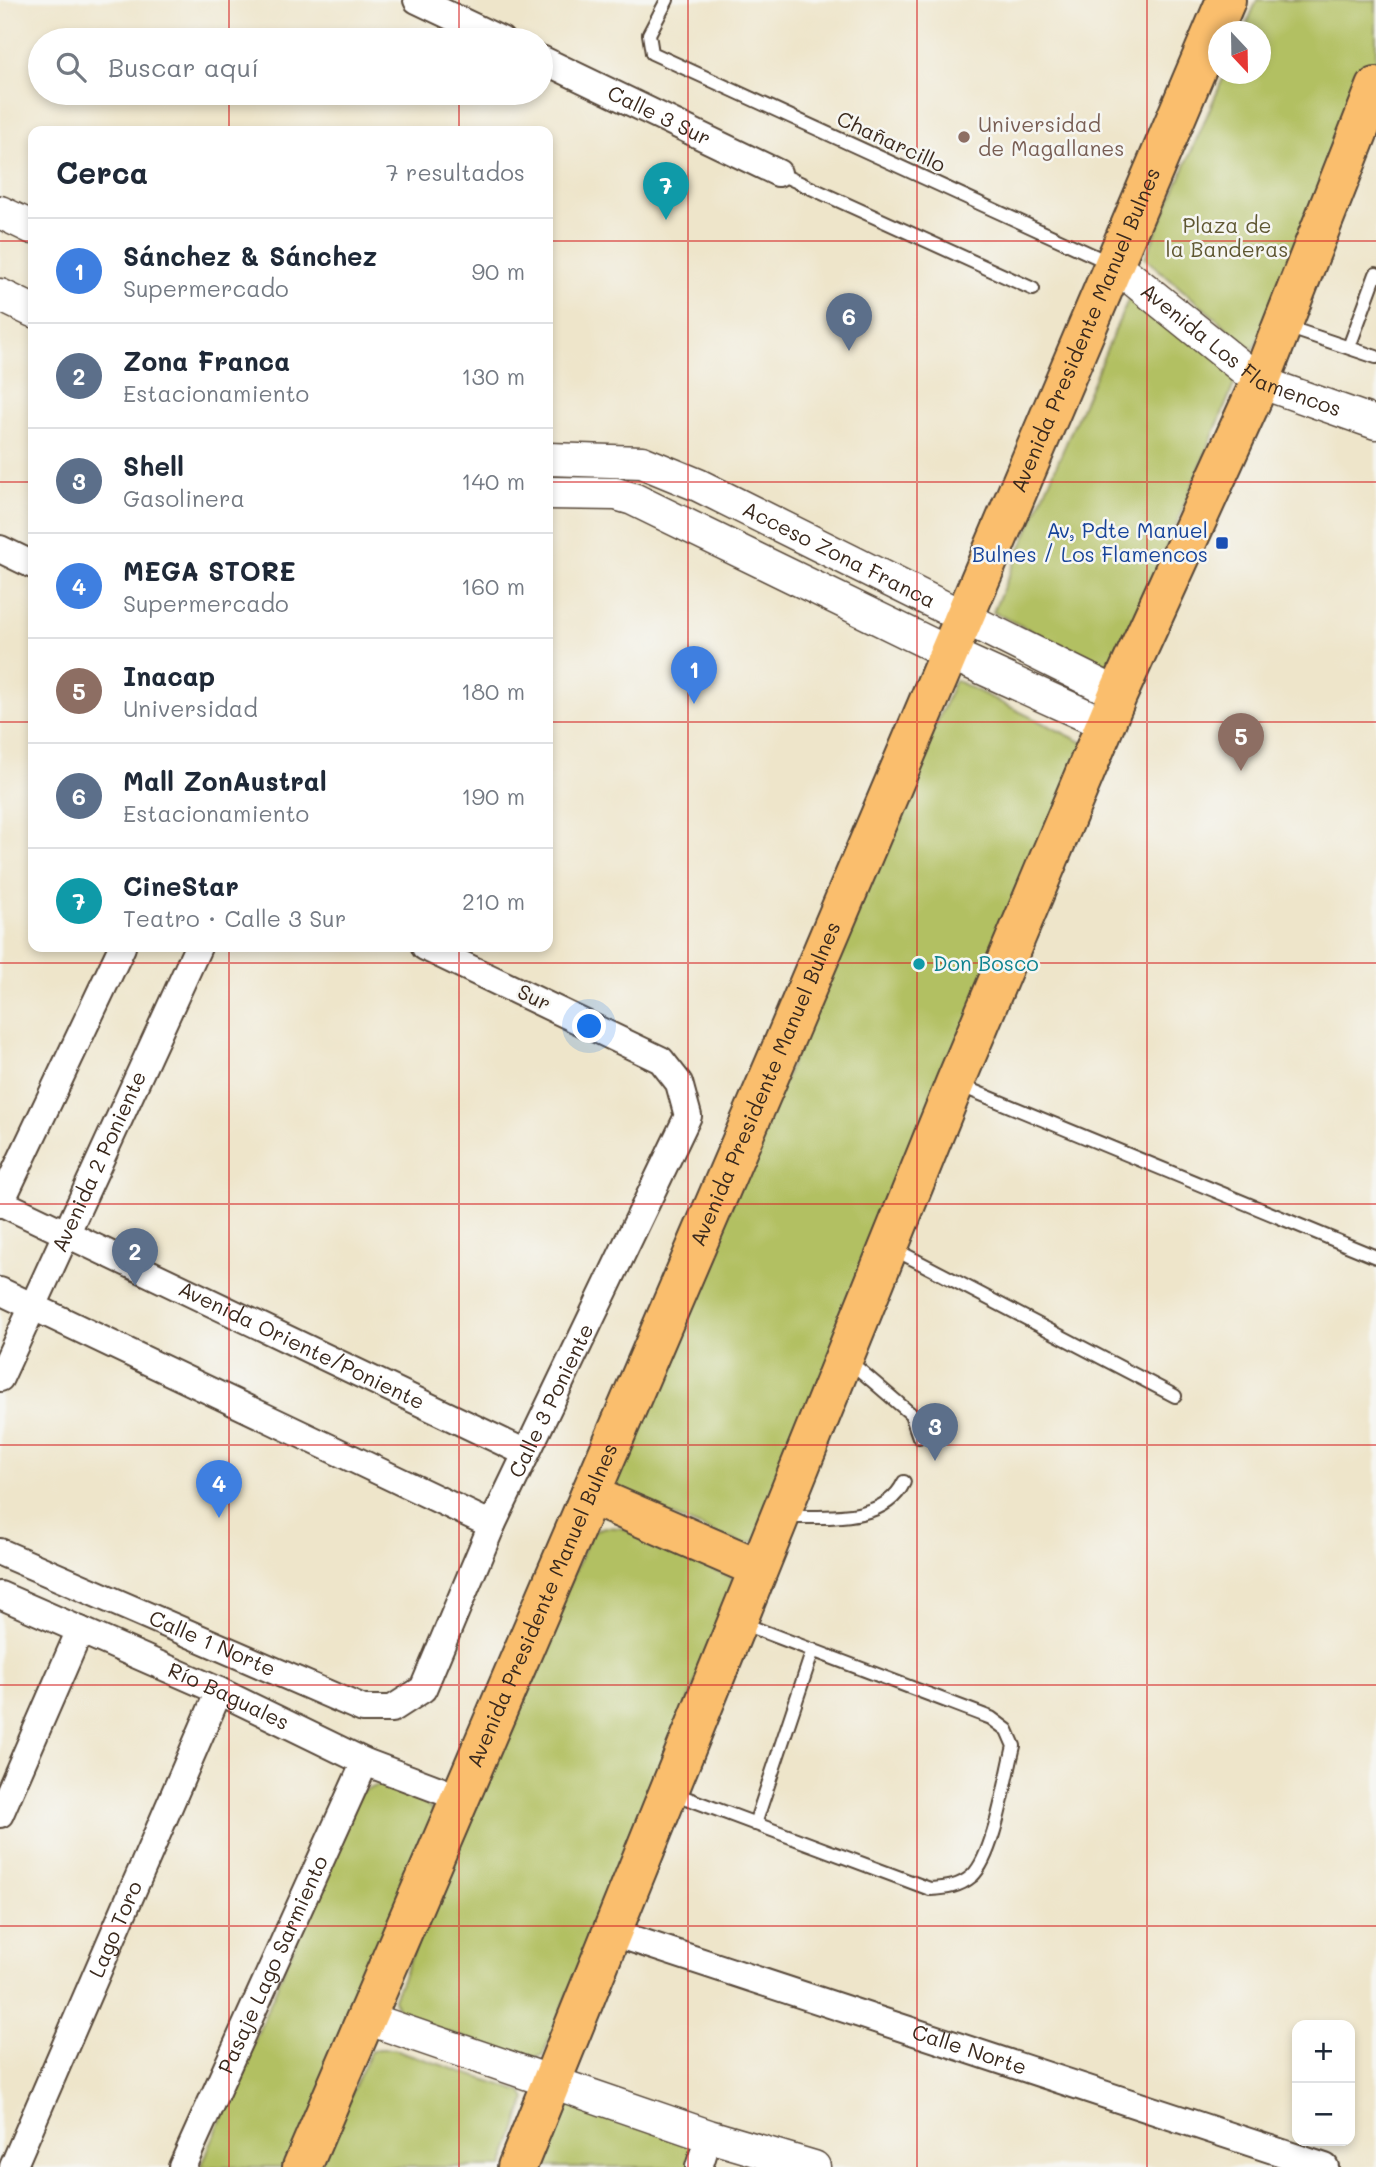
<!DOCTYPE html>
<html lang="es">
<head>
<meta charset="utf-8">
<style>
  body { margin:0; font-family:Mali,sans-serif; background:#f6f6f7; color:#1f2937 }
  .controls { position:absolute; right:21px; bottom:21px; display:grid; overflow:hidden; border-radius:14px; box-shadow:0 4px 10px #0003 }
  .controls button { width:63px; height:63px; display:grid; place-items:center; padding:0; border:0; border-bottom:2px solid #e0e1e3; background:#fff; color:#1f2937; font:35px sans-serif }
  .compass { position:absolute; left:1208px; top:21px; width:63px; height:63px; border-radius:50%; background:#fff; box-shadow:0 4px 10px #0003; rotate:158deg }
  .you { position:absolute; left:590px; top:1027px; width:24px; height:24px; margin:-18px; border:5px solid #fff; border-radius:50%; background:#1a73e8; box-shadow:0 0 0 10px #1a73e833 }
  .badge { display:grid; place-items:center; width:46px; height:46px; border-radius:50%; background:#1f6fb2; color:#fff; font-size:23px; font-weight:700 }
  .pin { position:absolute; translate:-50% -58px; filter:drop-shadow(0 2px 4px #0008) }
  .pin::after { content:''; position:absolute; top:37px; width:24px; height:21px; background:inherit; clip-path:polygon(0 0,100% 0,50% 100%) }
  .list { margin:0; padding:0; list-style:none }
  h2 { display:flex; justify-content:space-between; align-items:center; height:91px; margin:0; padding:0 28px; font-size:30px }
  h2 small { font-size:23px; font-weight:400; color:#747a83 }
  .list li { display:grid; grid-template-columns:46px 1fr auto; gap:21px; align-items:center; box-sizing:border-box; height:105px; padding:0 28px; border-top:2px solid #e0e1e3 }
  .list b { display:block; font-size:26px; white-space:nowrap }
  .list p { margin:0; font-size:23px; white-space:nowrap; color:#747a83 }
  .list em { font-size:23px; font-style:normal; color:#747a83 }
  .icon { flex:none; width:38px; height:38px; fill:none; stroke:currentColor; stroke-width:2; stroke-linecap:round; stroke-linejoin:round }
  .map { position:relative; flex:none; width:1376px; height:2167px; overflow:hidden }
  .search { position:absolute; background:#fff; box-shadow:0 4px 10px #0003; left:28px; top:28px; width:525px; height:77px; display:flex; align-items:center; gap:18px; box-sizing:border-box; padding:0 24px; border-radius:38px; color:#747a83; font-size:26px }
  .panel { position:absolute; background:#fff; box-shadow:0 4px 10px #0003; left:28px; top:126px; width:525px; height:826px; border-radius:14px }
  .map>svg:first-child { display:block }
  .green { fill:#b2c062; stroke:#767540; stroke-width:2 }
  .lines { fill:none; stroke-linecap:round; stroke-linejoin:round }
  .service-casing { stroke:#564638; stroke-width:16 }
  .minor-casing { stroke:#564638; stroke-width:30 }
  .tertiary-casing { stroke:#564638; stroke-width:35 }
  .primary-casing { stroke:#564638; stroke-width:42 }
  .service { stroke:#fff; stroke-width:12 }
  .minor { stroke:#fff; stroke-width:26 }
  .tertiary { stroke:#fff; stroke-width:32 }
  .primary { stroke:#fabe6d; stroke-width:38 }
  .grid { fill:none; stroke:#d62828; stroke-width:2; stroke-opacity:0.55 }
  .education-dot { fill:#8d6e63; stroke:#f6f6f2; stroke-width:2.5 }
  .transit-dot { fill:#1a4fb4; stroke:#f6f6f2; stroke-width:2.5 }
  .culture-dot { fill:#0f9aa8; stroke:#f6f6f2; stroke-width:2.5 }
  .labels { text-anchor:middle; stroke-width:5; stroke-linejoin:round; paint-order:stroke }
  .street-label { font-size:21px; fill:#3b2a1e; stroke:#f6f6f2 }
  .education-label { font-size:21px; fill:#785e54; stroke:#f6f6f2; text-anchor:start }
  .park-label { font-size:21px; fill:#5f5732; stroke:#f6f6f2 }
  .transit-label { font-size:21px; fill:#164399; stroke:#f6f6f2; text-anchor:end }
  .culture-label { font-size:21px; fill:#0d838f; stroke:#f6f6f2; text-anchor:start }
</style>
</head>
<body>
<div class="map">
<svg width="1376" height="2167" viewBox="0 0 1376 2167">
  <rect width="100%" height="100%" fill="#f6f6f2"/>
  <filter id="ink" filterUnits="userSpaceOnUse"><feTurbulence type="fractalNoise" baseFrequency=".0143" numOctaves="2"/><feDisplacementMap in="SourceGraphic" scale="14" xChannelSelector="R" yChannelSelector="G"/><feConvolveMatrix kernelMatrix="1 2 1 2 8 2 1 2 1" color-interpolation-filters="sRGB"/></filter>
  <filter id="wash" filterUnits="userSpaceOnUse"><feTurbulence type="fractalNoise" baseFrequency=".00686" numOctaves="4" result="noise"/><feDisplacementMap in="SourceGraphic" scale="28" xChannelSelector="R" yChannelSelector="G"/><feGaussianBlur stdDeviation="1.57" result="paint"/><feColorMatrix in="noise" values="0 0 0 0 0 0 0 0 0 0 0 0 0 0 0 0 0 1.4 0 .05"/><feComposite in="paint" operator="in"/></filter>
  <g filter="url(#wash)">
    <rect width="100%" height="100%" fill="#eee5ca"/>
    <g class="green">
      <path d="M 1257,0 L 1376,0 L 1376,58 L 1253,350 L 1145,258 L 1225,74 L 1260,74 L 1260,32 L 1244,31 Z"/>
      <path d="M 1131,293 L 1238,375 L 1115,672 L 993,612 Z"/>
      <path d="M 955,680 L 1088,745 L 759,1539 L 745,1545 L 620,1495 L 613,1482 Z"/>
      <path d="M 604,1527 L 621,1528 L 731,1577 L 735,1585 L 543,2055 L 526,2059 L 401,2016 L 393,2000 L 591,1533 Z"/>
      <path d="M 382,1784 L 426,1804 L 437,1814 L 291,2167 L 201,2167 L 359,1792 Z"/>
      <path d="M 377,2049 L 394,2049 L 522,2092 L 526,2099 L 503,2167 L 319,2167 L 370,2052 Z"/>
      <path d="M 574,2103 L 700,2141 L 692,2167 L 539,2167 L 562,2107 Z"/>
    </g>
  </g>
  <g filter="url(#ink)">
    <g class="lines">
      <g class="service-casing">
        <g id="service">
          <path d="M 667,0 L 649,34 L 652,53 L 1112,264"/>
          <path d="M 778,173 L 1033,289"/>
          <path d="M 1287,327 L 1376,357"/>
          <path d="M 1349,347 L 1376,274"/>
          <path d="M 959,1085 L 1376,1257"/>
          <path d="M 892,1248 L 1175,1396"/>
          <path d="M 848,1360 L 911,1414 L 919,1437"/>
          <path d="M 786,1517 C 824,1516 884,1524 904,1482"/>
          <path d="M 673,1793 L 930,1889 C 946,1888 959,1887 972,1876 C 994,1856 1006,1777 1014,1746 L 1007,1730 L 991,1718 L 741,1623"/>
          <path d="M 755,1824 L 813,1650"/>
        </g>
      </g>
      <g class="minor-casing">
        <g id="minor">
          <path d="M 417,0 L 501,40"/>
          <path id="s1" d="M 541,59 L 778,173"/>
          <path d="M 0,549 L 33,565"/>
          <path id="s2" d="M 0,1202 L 526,1453"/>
          <path d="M 0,1204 L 122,947"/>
          <path d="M 0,1291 L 492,1525"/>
          <path id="s3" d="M 0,1378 L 198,947"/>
          <path id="s4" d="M 0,1552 L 363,1709 L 392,1709 L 423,1689 L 492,1525 L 688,1116 L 679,1083 L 661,1060 L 425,947"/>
          <path id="s5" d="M 0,1595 L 219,1691 L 365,1762 L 458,1797"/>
          <path d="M 0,1814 L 80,1630"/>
          <path id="s6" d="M 614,1933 L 1325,2167"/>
          <path id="s7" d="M 13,2167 L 219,1691"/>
          <path id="s8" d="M 182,2167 L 365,1762"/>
          <path d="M 699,2167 L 709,2136"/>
        </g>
      </g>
      <g class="tertiary-casing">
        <g id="tertiary">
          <path d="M 0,212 L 33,228"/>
          <path id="s9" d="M 1115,265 L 1260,382 L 1376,423"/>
          <path d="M 0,295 L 33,311"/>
          <path id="s10" d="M 548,459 L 642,462 L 698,485 L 1118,694"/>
          <path d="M 548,493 L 616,494 L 633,499 L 949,653 L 1105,724"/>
          <path d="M 366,2018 L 709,2136 L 814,2167"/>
        </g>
      </g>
      <g class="primary-casing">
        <g id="primary">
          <path d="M 590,1495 L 758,1568"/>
          <path id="s11" d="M 302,2167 L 784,1042 L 1226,0"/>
          <path d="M 517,2167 L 955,1083 L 1118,694 L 1260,382 L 1376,87"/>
        </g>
      </g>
      <use href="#service" class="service"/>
      <use href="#minor" class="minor"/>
      <use href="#tertiary" class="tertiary"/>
      <use href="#primary" class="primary"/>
    </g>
  </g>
  <path class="grid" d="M 229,0 L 229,40M 459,0 L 459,40M 688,0 L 688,2167M 917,0 L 917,2167M 1147,0 L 1147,2167M 229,93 L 229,131M 459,93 L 459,131M 0,241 L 33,241M 548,241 L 1376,241M 0,482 L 33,482M 548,482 L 1376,482M 0,722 L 33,722M 548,722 L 1376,722M 229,947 L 229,2167M 459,947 L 459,2167M 0,963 L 1376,963M 0,1204 L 1376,1204M 0,1445 L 1376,1445M 0,1685 L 1376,1685M 0,1926 L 1376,1926"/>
  <circle class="education-dot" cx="964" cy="137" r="7"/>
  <rect class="transit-dot" x="1215" y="536" width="14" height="14" rx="3.5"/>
  <circle class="culture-dot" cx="919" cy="964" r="7"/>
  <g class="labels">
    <g class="street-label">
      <text dy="7" stroke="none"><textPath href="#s1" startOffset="131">Calle 3 Sur</textPath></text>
      <text transform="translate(891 142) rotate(25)" y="7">Chañarcillo</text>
      <text dy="7" stroke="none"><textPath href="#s11" startOffset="1997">Avenida Presidente Manuel Bulnes</textPath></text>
      <text dy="7" stroke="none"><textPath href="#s9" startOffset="154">Avenida Los Flamencos</textPath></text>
      <text dy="7" stroke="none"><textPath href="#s10" startOffset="312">Acceso Zona Franca</textPath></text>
      <text transform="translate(534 998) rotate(26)" y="7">Sur</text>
      <text dy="7" stroke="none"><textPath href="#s11" startOffset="1178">Avenida Presidente Manuel Bulnes</textPath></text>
      <text dy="7" stroke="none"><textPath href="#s3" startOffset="238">Avenida 2 Poniente</textPath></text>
      <text dy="7" stroke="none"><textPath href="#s2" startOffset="334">Avenida Oriente/Poniente</textPath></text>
      <text dy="7" stroke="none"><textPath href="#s4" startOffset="777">Calle 3 Poniente</textPath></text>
      <text dy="7" stroke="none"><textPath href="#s11" startOffset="611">Avenida Presidente Manuel Bulnes</textPath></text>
      <text dy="7" stroke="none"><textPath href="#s4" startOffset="231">Calle 1 Norte</textPath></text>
      <text dy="7" stroke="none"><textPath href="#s5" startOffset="250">Río Baguales</textPath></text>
      <text dy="7" stroke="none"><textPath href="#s7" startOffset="259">Lago Toro</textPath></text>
      <text dy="7" stroke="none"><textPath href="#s8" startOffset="222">Pasaje Lago Sarmiento</textPath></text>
      <text dy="7" stroke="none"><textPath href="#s6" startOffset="374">Calle Norte</textPath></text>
    </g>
    <g class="education-label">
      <text x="978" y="132">Universidad<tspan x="978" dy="24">de Magallanes</tspan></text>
    </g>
    <g class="park-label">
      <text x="1227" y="233">Plaza de<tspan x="1227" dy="24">la Banderas</tspan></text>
    </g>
    <g class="transit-label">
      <text x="1208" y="538">Av, Pdte Manuel<tspan x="1208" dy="24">Bulnes / Los Flamencos</tspan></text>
    </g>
    <g class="culture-label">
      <text x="933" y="971">Don Bosco</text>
    </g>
  </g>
</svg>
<div class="controls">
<button>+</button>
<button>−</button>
</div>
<svg class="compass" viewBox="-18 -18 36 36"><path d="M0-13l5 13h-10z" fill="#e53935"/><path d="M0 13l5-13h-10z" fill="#747a83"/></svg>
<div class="you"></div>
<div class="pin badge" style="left:694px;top:704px;background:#3f7fe0">1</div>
<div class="pin badge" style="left:135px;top:1286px;background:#5c6f8a">2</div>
<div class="pin badge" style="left:935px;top:1461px;background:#5c6f8a">3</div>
<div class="pin badge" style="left:219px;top:1518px;background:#3f7fe0">4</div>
<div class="pin badge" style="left:1241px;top:771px;background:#8d6e63">5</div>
<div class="pin badge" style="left:849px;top:351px;background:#5c6f8a">6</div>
<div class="pin badge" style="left:666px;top:220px;background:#0f9aa8">7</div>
<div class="search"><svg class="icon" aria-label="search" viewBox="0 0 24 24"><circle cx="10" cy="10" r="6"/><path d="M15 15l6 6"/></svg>Buscar aquí</div>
<section class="panel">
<h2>Cerca<small>7 resultados</small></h2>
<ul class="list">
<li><span class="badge" style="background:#3f7fe0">1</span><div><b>Sánchez &amp; Sánchez</b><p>Supermercado</p></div><em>90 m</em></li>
<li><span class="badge" style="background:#5c6f8a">2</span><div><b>Zona Franca</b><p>Estacionamiento</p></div><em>130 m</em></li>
<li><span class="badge" style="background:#5c6f8a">3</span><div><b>Shell</b><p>Gasolinera</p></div><em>140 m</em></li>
<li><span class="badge" style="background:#3f7fe0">4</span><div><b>MEGA STORE</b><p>Supermercado</p></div><em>160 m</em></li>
<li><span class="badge" style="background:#8d6e63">5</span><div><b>Inacap</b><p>Universidad</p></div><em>180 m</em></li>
<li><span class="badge" style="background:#5c6f8a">6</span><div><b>Mall ZonAustral</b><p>Estacionamiento</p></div><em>190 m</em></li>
<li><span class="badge" style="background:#0f9aa8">7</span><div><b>CineStar</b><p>Teatro · Calle 3 Sur</p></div><em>210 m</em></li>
</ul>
</section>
</div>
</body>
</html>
